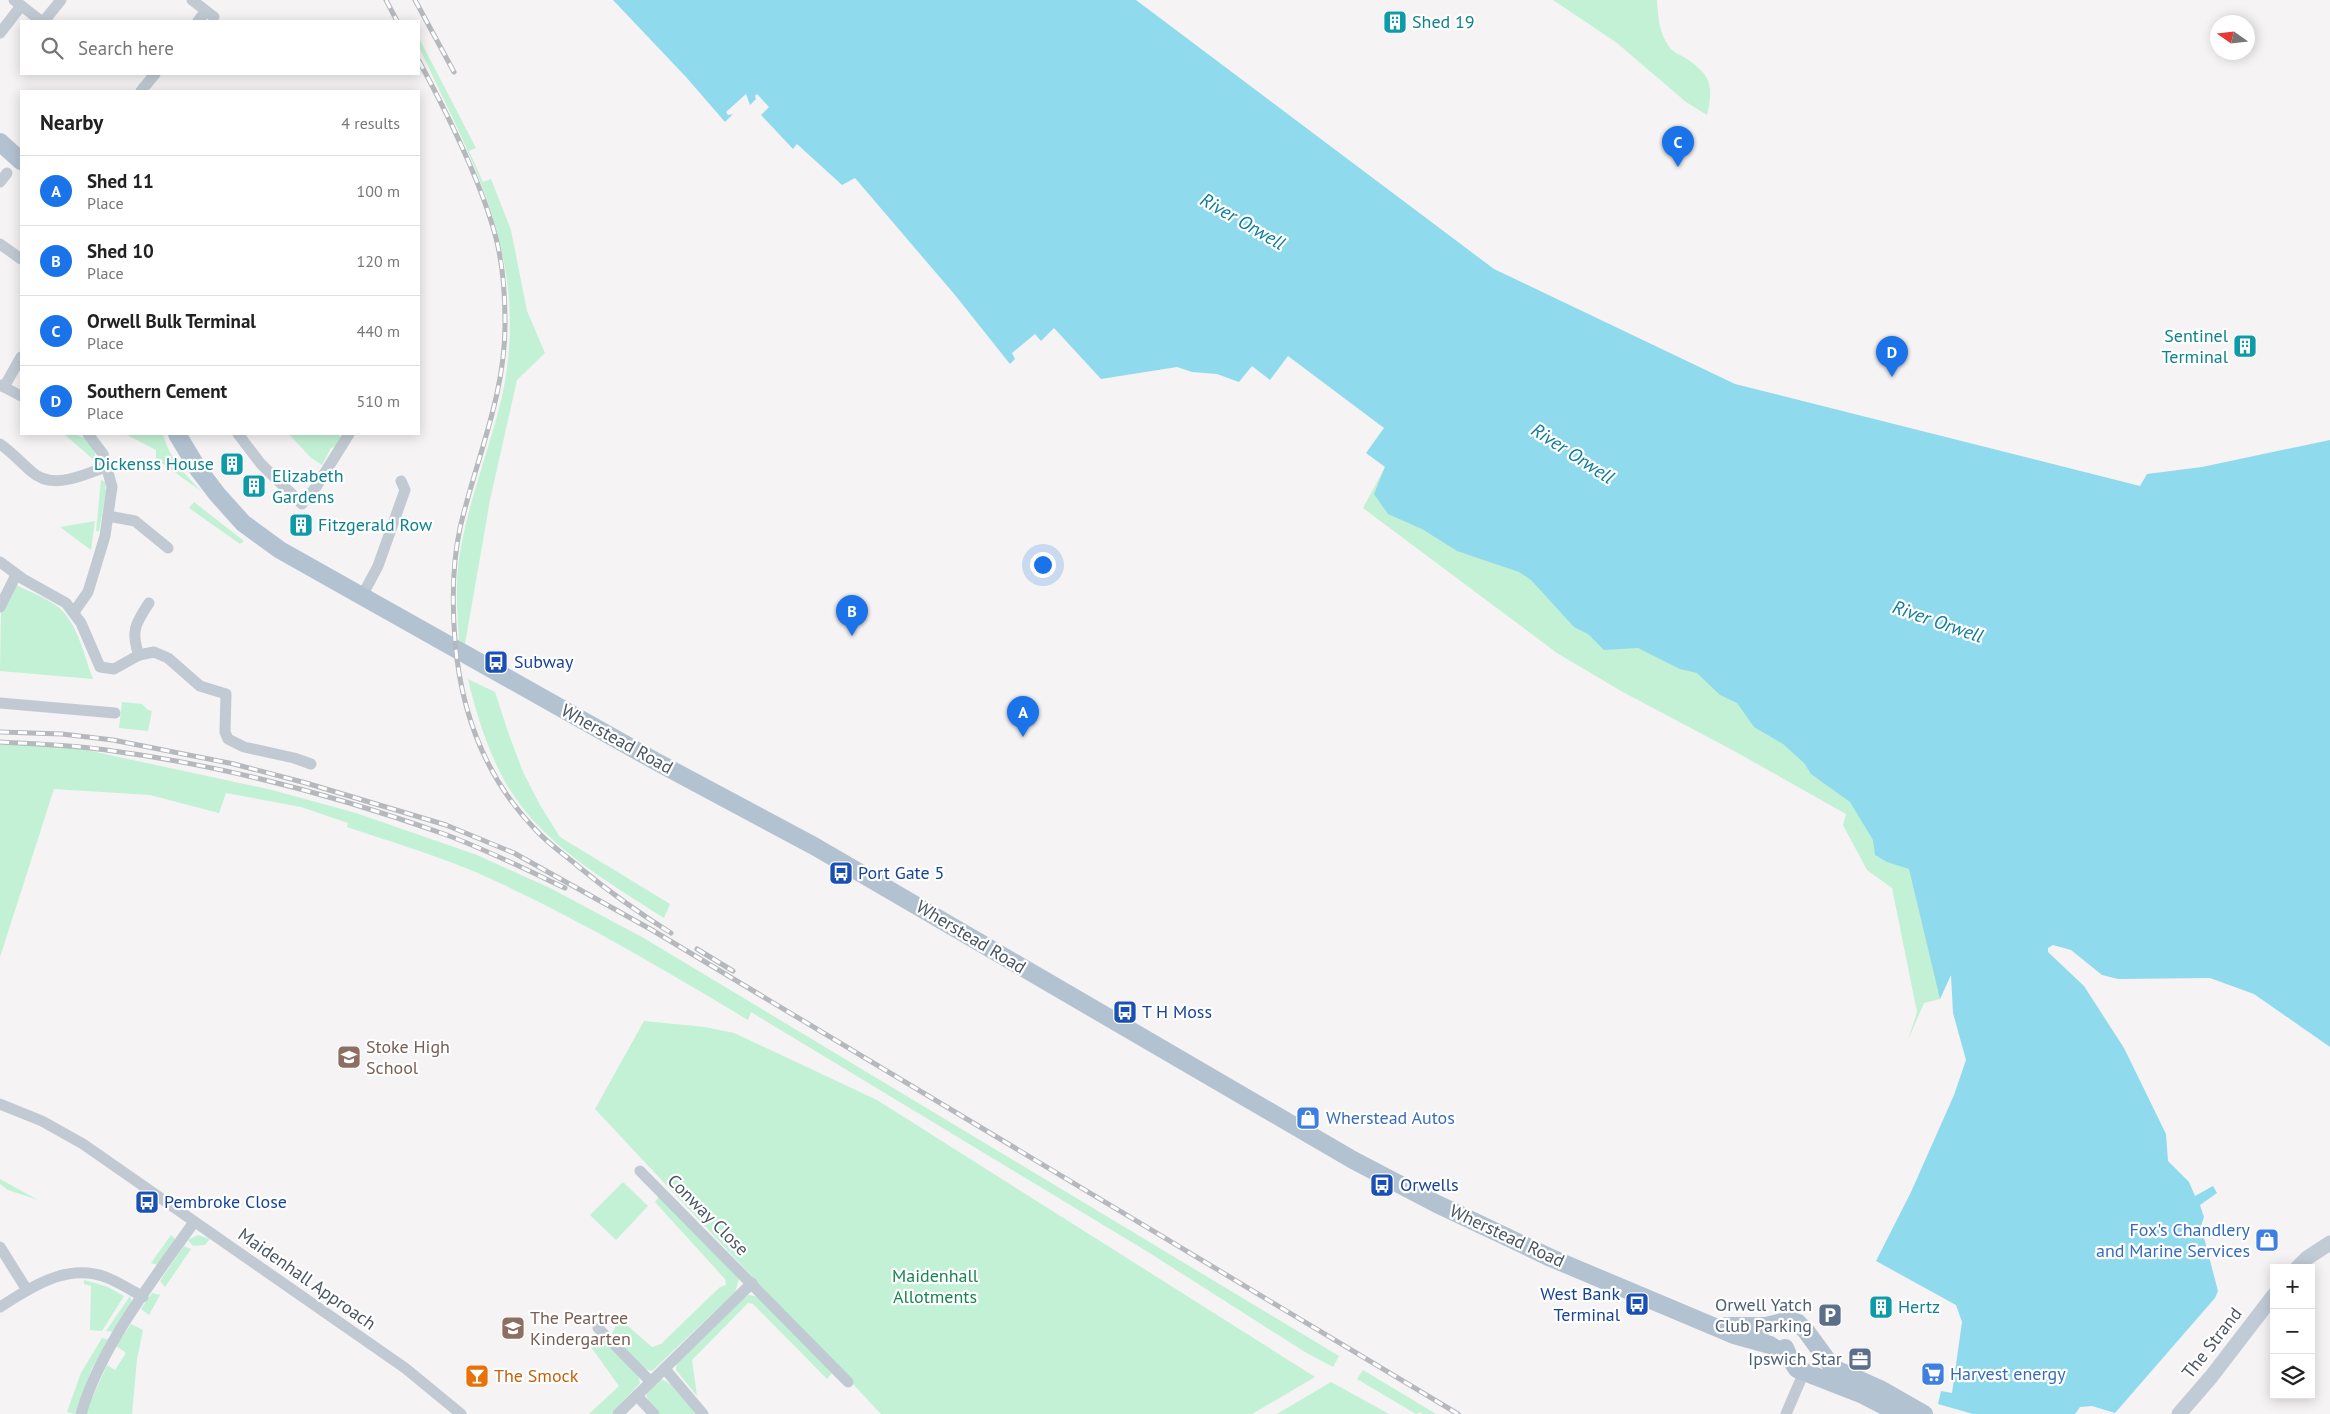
<!DOCTYPE html>
<html lang="en">
<head>
<meta charset="utf-8">
<style>
  body { margin:0; font-family:"PT Sans",sans-serif; background:#f6f6f6; color:#222 }
  .controls { position:absolute; right:15px; bottom:15px; display:grid; overflow:hidden; border-radius:0px; box-shadow:0 2px 12px #0003 }
  .controls button { width:45px; height:45px; display:grid; place-items:center; padding:0; border:0; border-bottom:1px solid #e0e0e0; background:#fff; color:#222; font:25px sans-serif }
  .compass { position:absolute; left:2210px; top:15px; width:45px; height:45px; border-radius:50%; background:#fff; box-shadow:0 2px 12px #0003; rotate:284deg }
  .you { position:absolute; left:1042px; top:564px; width:18px; height:18px; margin:-12px; border:4px solid #fff; border-radius:50%; background:#1a73e8; box-shadow:0 0 0 8px #1a73e833 }
  .badge { display:grid; place-items:center; width:32px; height:32px; border-radius:50%; background:#1a73e8; color:#fff; font-size:16px; font-weight:700 }
  .pin { position:absolute; translate:-50% -41px; filter:drop-shadow(0 1px 2px #0008) }
  .pin::after { content:''; position:absolute; top:26px; width:18px; height:15px; background:inherit; clip-path:polygon(0 0,100% 0,50% 100%) }
  .list { margin:0; padding:0; list-style:none }
  h2 { display:flex; justify-content:space-between; align-items:center; height:65px; margin:0; padding:0 20px; font-size:21px }
  h2 small { font-size:16px; font-weight:400; color:#767676 }
  .list li { display:grid; grid-template-columns:32px 1fr auto; gap:15px; align-items:center; box-sizing:border-box; height:70px; padding:0 20px; border-top:1px solid #e0e0e0 }
  .list b { display:block; font-size:19px; white-space:nowrap }
  .list p { margin:0; font-size:16px; white-space:nowrap; color:#767676 }
  .list em { font-size:16px; font-style:normal; color:#767676 }
  .icon { flex:none; width:28px; height:28px; fill:none; stroke:currentColor; stroke-width:2; stroke-linecap:round; stroke-linejoin:round }
  .map { position:relative; flex:none; width:2330px; height:1414px; overflow:hidden }
  .search { position:absolute; background:#fff; box-shadow:0 2px 12px #0003; left:20px; top:20px; width:400px; height:55px; display:flex; align-items:center; gap:12px; box-sizing:border-box; padding:0 18px; border-radius:0px; color:#767676; font-size:19px }
  .panel { position:absolute; background:#fff; box-shadow:0 2px 12px #0003; left:20px; top:90px; width:400px; height:345px; border-radius:0px }
  .map>svg:first-child { display:block }
  .green { fill:#c3f1d5 }
  .water { fill:#90daee }
  .lines { fill:none; stroke-linecap:round; stroke-linejoin:round }
  .street { stroke:#c1cad2; stroke-width:11 }
  .secondary { stroke:#c1cbd6; stroke-width:15 }
  .primary { stroke:#b3c2d1; stroke-width:18 }
  .rail-casing { stroke:#b5b8bd; stroke-width:5 }
  .rail { stroke:#fff; stroke-width:3; stroke-dasharray:9; stroke-linecap:butt }
  .labels { text-anchor:middle; stroke-width:4.5; stroke-linejoin:round; paint-order:stroke }
  .culture-label { font-size:18px; fill:#0d838f; stroke:#fff; text-anchor:start }
  .transit-label { font-size:18px; fill:#164399; stroke:#fff; text-anchor:start }
  .street-label { font-size:18px; fill:#4a5661; stroke:#fff }
  .education-label { font-size:18px; fill:#785e54; stroke:#fff; text-anchor:start }
  .shop-label { font-size:18px; fill:#366cbe; stroke:#fff; text-anchor:start }
  .park-label { font-size:18px; fill:#17864f; stroke:#fff }
  .service-label { font-size:18px; fill:#4e5e75; stroke:#fff; text-anchor:end }
  .food-label { font-size:18px; fill:#c56008; stroke:#fff; text-anchor:start }
  .water-label { font-size:19px; font-style:italic; fill:#0c7c9b; stroke:#fff }
</style>
</head>
<body>
<div class="map">
<svg width="2330" height="1414" viewBox="0 0 2330 1414">
  <rect width="100%" height="100%" fill="#f5f3f3"/>
  <g class="green">
    <path d="M 1553,0 L 1657,0 C 1658,18 1659,33 1670,48 C 1674,53 1681,55 1687,59 C 1711,75 1714,87 1707,115 L 1686,102 L 1617,43 Z"/>
    <path d="M 419,38 L 476,148 L 469,151 L 483,182 L 491,179 L 511,230 L 527,311 L 545,353 L 517,380 L 490,500 L 465,644 L 459,640 C 457,612 455,581 460,553 C 469,498 491,446 503,392 C 530,258 473,163 419,47 Z"/>
    <path d="M 64,434 C 81,434 83,436 95,449 L 95,461 Z"/>
    <path d="M 125,434 L 163,434 C 169,458 184,473 201,491 L 156,459 L 156,450 Z"/>
    <path d="M 289,434 L 339,434 L 341,439 L 338,445 L 331,448 L 322,465 L 310,457 Z"/>
    <path d="M 1385,467 L 1682,638 L 1904,852 L 1951,973 L 1940,999 L 1924,1003 L 1908,1040 L 1917,1012 L 1892,888 L 1867,870 L 1843,825 L 1846,814 L 1736,752 L 1621,691 L 1557,653 L 1363,508 Z"/>
    <path d="M 101,480 L 105,482 L 106,492 L 99,531 L 96,531 Z"/>
    <path d="M 194,502 L 244,541 L 240,544 L 189,508 Z"/>
    <path d="M 95,521 L 91,550 L 60,527 Z"/>
    <path d="M 16,585 C 28,591 42,596 54,604 C 77,618 84,656 93,679 L 0,671 L 1,613 Z"/>
    <path d="M 468,679 L 495,692 L 508,732 L 523,772 L 540,805 L 560,837 L 670,904 L 664,918 C 601,878 529,837 497,766 C 484,738 475,709 468,679 Z"/>
    <path d="M 122,702 L 142,704 L 148,710 L 152,711 L 148,731 L 119,728 Z"/>
    <path d="M 0,743 L 63,745 L 272,790 L 356,813 L 477,855 L 550,888 L 642,937 L 1339,1356 L 1333,1367 L 1305,1352 L 1148,1252 L 751,1012 L 748,1020 C 658,966 569,913 473,871 C 432,854 389,841 347,827 L 348,823 L 301,807 L 226,793 L 219,813 L 150,795 L 54,789 L 0,957 Z"/>
    <path d="M 644,1021 L 705,1027 L 734,1033 L 877,1100 L 1315,1377 L 1252,1414 L 881,1414 L 595,1109 Z"/>
    <path d="M 0,1179 L 38,1200 L 8,1190 L 0,1184 Z"/>
    <path d="M 623,1182 L 648,1206 L 616,1240 L 590,1215 Z"/>
    <path d="M 661,1195 L 739,1279 L 735,1292 L 652,1371 L 645,1369 L 612,1334 L 617,1323 L 622,1321 L 652,1347 L 661,1344 L 720,1287 L 726,1285 L 725,1279 L 655,1202 Z"/>
    <path d="M 171,1235 L 176,1240 L 158,1265 L 151,1263 Z"/>
    <path d="M 198,1235 L 210,1239 L 205,1245 L 193,1246 L 188,1240 Z"/>
    <path d="M 184,1246 L 191,1249 L 165,1287 L 160,1281 Z"/>
    <path d="M 84,1280 L 108,1287 L 124,1296 L 102,1331 L 90,1330 L 91,1286 L 84,1284 Z"/>
    <path d="M 152,1293 L 160,1295 L 149,1315 L 141,1309 Z"/>
    <path d="M 750,1295 L 758,1297 L 832,1373 L 827,1379 L 753,1304 L 748,1303 L 692,1360 L 697,1396 L 676,1370 L 677,1361 L 744,1296 Z"/>
    <path d="M 130,1296 L 132,1303 L 115,1332 L 106,1331 Z"/>
    <path d="M 131,1324 L 143,1330 L 137,1359 L 132,1414 L 85,1414 L 107,1365 L 115,1370 L 126,1353 L 116,1346 Z"/>
    <path d="M 102,1338 L 110,1340 L 92,1368 L 75,1414 L 67,1412 L 81,1373 Z"/>
    <path d="M 599,1340 L 606,1341 L 638,1375 L 640,1383 L 611,1414 L 589,1414 L 619,1386 L 591,1347 Z"/>
    <path d="M 1363,1370 L 1436,1414 L 1422,1414 L 1421,1412 L 1416,1414 L 1357,1379 Z"/>
    <path d="M 661,1379 L 672,1385 L 696,1414 L 660,1414 L 652,1405 L 646,1396 L 649,1389 Z"/>
    <path d="M 1331,1382 L 1389,1414 L 1277,1414 Z"/>
  </g>
  <path class="water" d="M 613,0 L 1136,0 L 1494,269 L 1735,384 L 2140,486 L 2147,474 L 2202,467 L 2330,440 L 2330,1047 L 2254,994 L 2210,978 L 2118,979 L 2102,975 L 2071,950 L 2053,945 L 2048,948 L 2048,952 L 2084,986 L 2124,1048 L 2166,1134 L 2168,1161 L 2189,1182 L 2195,1196 L 2213,1186 L 2217,1193 L 2200,1205 L 2204,1217 L 2201,1226 L 2218,1291 L 2215,1298 L 2115,1413 L 2092,1406 L 2080,1407 L 2075,1414 L 1973,1414 L 1938,1404 L 1941,1391 L 1952,1393 L 1962,1322 L 1956,1305 L 1876,1261 L 1911,1192 L 1954,1095 L 1966,1060 L 1953,1013 L 1951,975 L 1940,999 L 1909,869 L 1887,862 L 1875,855 L 1873,840 L 1850,802 L 1811,774 L 1804,763 L 1783,744 L 1754,727 L 1737,703 L 1720,695 L 1697,673 L 1680,669 L 1638,648 L 1604,650 L 1588,634 L 1574,627 L 1531,580 L 1519,572 L 1457,551 L 1422,529 L 1388,514 L 1374,494 L 1385,467 L 1366,453 L 1384,428 L 1288,356 L 1270,380 L 1252,366 L 1239,382 L 1217,374 L 1192,372 L 1177,367 L 1101,379 L 1054,328 L 1041,341 L 1035,334 L 1012,353 L 1015,359 L 1010,364 L 955,295 L 855,178 L 842,185 L 797,144 L 793,149 L 761,115 L 769,107 L 757,94 L 755,96 L 756,99 L 750,105 L 746,94 L 726,112 L 728,115 L 733,114 L 725,122 L 686,77 Z"/>
  <g class="lines">
    <g class="street">
      <path d="M 14,0 L 41,21"/>
      <path d="M 192,0 L 214,17"/>
      <path d="M 44,21 L 61,0"/>
      <path d="M 198,21 L 206,11"/>
      <path d="M 0,33 L 21,6"/>
      <path d="M 141,91 L 155,74"/>
      <path d="M 0,182 L 7,173"/>
      <path d="M 0,244 L 21,259"/>
      <path d="M 0,385 L 4,387 L 21,357"/>
      <path d="M 4,387 L 21,396"/>
      <path d="M 238,434 L 261,464 L 302,504 L 316,487 L 349,434"/>
      <path d="M 0,444 C 12,452 21,463 32,472 C 53,491 85,474 108,466"/>
      <path d="M 108,516 L 135,521 L 168,548"/>
      <path d="M 0,562 L 23,579 L 66,603 L 81,623 L 100,667 L 114,669 L 139,655 L 154,652 L 168,658 L 200,686 L 226,694 L 225,732 L 228,739 L 244,747 L 294,758 L 311,764"/>
      <path d="M 362,596 L 378,566 L 405,490 L 401,481"/>
      <path d="M 0,607 L 16,575"/>
      <path d="M 74,612 L 88,592 L 105,536 L 112,487 L 103,454 L 88,434"/>
      <path d="M 139,655 C 130,631 136,623 149,603"/>
      <path d="M 0,703 L 115,713"/>
      <path d="M 0,1104 L 42,1121 L 83,1144 L 405,1368 L 461,1414"/>
      <path d="M 640,1171 L 848,1382"/>
      <path d="M 0,1247 L 27,1290"/>
      <path d="M 0,1307 C 33,1286 68,1262 108,1278 C 120,1283 131,1290 143,1297"/>
      <path d="M 598,1328 L 651,1382"/>
      <path d="M 665,1369 L 703,1414"/>
      <path d="M 637,1396 L 654,1414"/>
      <path d="M 81,1414 C 100,1347 154,1279 194,1222"/>
      <path d="M 618,1414 L 752,1283"/>
      <path d="M 1786,1414 L 1804,1372"/>
    </g>
    <g class="secondary">
      <path d="M 2297,1268 L 2307,1258 L 2330,1243"/>
      <path d="M 2179,1414 L 2211,1377 L 2274,1295"/>
    </g>
    <g class="primary">
      <path d="M 0,142 L 21,161"/>
      <path d="M 177,434 L 198,469 L 217,494 L 243,523 L 280,550 L 655,761 L 814,846 L 1353,1160 L 1437,1204 L 1551,1258 L 1734,1335 L 1770,1345 L 1789,1357"/>
      <path d="M 1726,1326 L 1766,1326 L 1790,1320 L 1798,1323 L 1806,1331 L 1833,1368 L 1882,1390 L 1924,1414"/>
      <path d="M 1785,1348 L 1789,1357 L 1797,1369 L 1861,1394 L 1900,1414"/>
    </g>
    <g class="rail-casing">
      <g id="rail">
        <path d="M 386,0 L 397,21"/>
        <path d="M 415,0 L 454,72"/>
        <path d="M 419,61 C 447,113 481,181 496,238 C 503,265 505,293 505,321 C 506,394 476,459 460,528 C 452,565 452,603 455,641 C 461,711 485,777 534,828 C 547,843 564,854 579,867 C 608,891 639,913 671,933"/>
        <path d="M 0,732 L 62,734 L 113,740 L 234,764 L 306,783 L 446,825 L 514,853 L 652,930 L 1458,1414"/>
        <path d="M 0,742 C 38,744 76,745 113,751 C 225,766 337,796 444,834 C 485,849 525,869 565,888"/>
        <path d="M 697,949 L 733,971"/>
      </g>
    </g>
    <use href="#rail" class="rail"/>
  </g>
  <defs>
    <g id="building-square" transform="scale(1.25)"><rect x="-9" y="-9" width="18" height="18" rx="4" fill="#0f9aa8" stroke="#fff"/><path d="M-4-6H4V6H1V3H-1V6H-4ZM-2.5-4.3h1.7v1.8h-1.7ZM.8-4.3h1.7v1.8H.8ZM-2.5-1h1.7V.8h-1.7ZM.8-1h1.7V.8H.8Z" fill="#fff"/></g>
    <g id="bus-square" transform="scale(1.25)"><rect x="-9" y="-9" width="18" height="18" rx="4" fill="#1a4fb4" stroke="#fff"/><path d="M-5-6H5V4H4V6H2V4H-2V6H-4V4H-5ZM-3.5-4V0h7V-4ZM-3.5 1.2v1.5H-2V1.2ZM2 1.2v1.5H3.5V1.2Z" fill="#fff"/></g>
    <g id="school-square" transform="scale(1.25)"><rect x="-9" y="-9" width="18" height="18" rx="4" fill="#8d6e63" stroke="#fff"/><path d="M0-5L7-2L0 1L-7-2ZM-4 1L0 2.5L4 1V4Q0 6-4 4Z" fill="#fff"/></g>
    <g id="shop-square" transform="scale(1.25)"><rect x="-9" y="-9" width="18" height="18" rx="4" fill="#3f7fe0" stroke="#fff"/><path d="M-5-2.5h2.3a2.7 3.5 0 0 1 5.4 0H5L5.5 6h-11ZM-1.5-2.5h3a1.5 2.3 0 0 0-3 0Z" fill="#fff"/></g>
    <g id="parking-square" transform="scale(1.25)"><rect x="-9" y="-9" width="18" height="18" rx="4" fill="#5c6f8a" stroke="#fff"/><path d="M-3.5-5.5H1a3.5 3.5 0 0 1 0 7H-1V5.5H-3.5ZM-1-3.4V-.6H.8a1.4 1.4 0 0 0 0-2.8Z" fill="#fff"/></g>
    <g id="office-square" transform="scale(1.25)"><rect x="-9" y="-9" width="18" height="18" rx="4" fill="#5c6f8a" stroke="#fff"/><path d="M-6-3h4V-5.5h4V-3h4V5H-6ZM-1-4.5V-3h2v-1.5ZM-6 0V1H6V0Z" fill="#fff"/></g>
    <g id="supermarket-square" transform="scale(1.25)"><rect x="-9" y="-9" width="18" height="18" rx="4" fill="#3f7fe0" stroke="#fff"/><path d="M-6-5.5h2.5l.6 2H6L4.5 2H-2.5L-4.4-4H-6ZM-1.5 3.2a1.3 1.3 0 1 0 .1 0ZM3 3.2a1.3 1.3 0 1 0 .1 0Z" fill="#fff"/></g>
    <g id="bar-square" transform="scale(1.25)"><rect x="-9" y="-9" width="18" height="18" rx="4" fill="#e8710a" stroke="#fff"/><path d="M-6-5H6L.8 .8V4.5H3.5V6h-7V4.5H-.8V.8Z" fill="#fff"/></g>
  </defs>
  <g fill-rule="evenodd">
    <use href="#building-square" x="1395" y="22"/>
    <use href="#building-square" x="2245" y="346"/>
    <use href="#building-square" x="232" y="464"/>
    <use href="#building-square" x="254" y="486"/>
    <use href="#building-square" x="301" y="525"/>
    <use href="#bus-square" x="496" y="662"/>
    <use href="#bus-square" x="841" y="873"/>
    <use href="#bus-square" x="1125" y="1012"/>
    <use href="#school-square" x="349" y="1057"/>
    <use href="#shop-square" x="1308" y="1118"/>
    <use href="#bus-square" x="1382" y="1185"/>
    <use href="#bus-square" x="147" y="1202"/>
    <use href="#shop-square" x="2267" y="1240"/>
    <use href="#bus-square" x="1637" y="1304"/>
    <use href="#building-square" x="1881" y="1307"/>
    <use href="#parking-square" x="1830" y="1315"/>
    <use href="#school-square" x="513" y="1328"/>
    <use href="#office-square" x="1860" y="1359"/>
    <use href="#supermarket-square" x="1933" y="1374"/>
    <use href="#bar-square" x="477" y="1376"/>
  </g>
  <g class="labels">
    <g class="culture-label">
      <text x="1412" y="28">Shed 19</text>
      <text x="2228" y="342" text-anchor="end">Sentinel<tspan x="2228" dy="21">Terminal</tspan></text>
      <text x="214" y="470" text-anchor="end">Dickenss House</text>
      <text x="272" y="482">Elizabeth<tspan x="272" dy="21">Gardens</tspan></text>
      <text x="318" y="531">Fitzgerald Row</text>
      <text x="1898" y="1313">Hertz</text>
    </g>
    <g class="transit-label">
      <text x="514" y="668">Subway</text>
      <text x="858" y="879">Port Gate 5</text>
      <text x="1142" y="1018">T H Moss</text>
      <text x="1400" y="1191">Orwells</text>
      <text x="164" y="1208">Pembroke Close</text>
      <text x="1620" y="1300" text-anchor="end">West Bank<tspan x="1620" dy="21">Terminal</tspan></text>
    </g>
    <g class="street-label">
      <text transform="translate(617 739) rotate(29)" y="6">Wherstead Road</text>
      <text transform="translate(971 937) rotate(31)" y="6">Wherstead Road</text>
      <text transform="translate(708 1215) rotate(45)" y="6">Conway Close</text>
      <text transform="translate(1507 1236) rotate(25)" y="6">Wherstead Road</text>
      <text transform="translate(307 1279) rotate(35)" y="6">Maidenhall Approach</text>
      <text transform="translate(2212 1343) rotate(-52)" y="6">The Strand</text>
    </g>
    <g class="education-label">
      <text x="366" y="1053">Stoke High<tspan x="366" dy="21">School</tspan></text>
      <text x="530" y="1324">The Peartree<tspan x="530" dy="21">Kindergarten</tspan></text>
    </g>
    <g class="shop-label">
      <text x="1326" y="1124">Wherstead Autos</text>
      <text x="2250" y="1236" text-anchor="end">Fox's Chandlery<tspan x="2250" dy="21">and Marine Services</tspan></text>
      <text x="1950" y="1380">Harvest energy</text>
    </g>
    <g class="park-label">
      <text x="935" y="1282">Maidenhall<tspan x="935" dy="21">Allotments</tspan></text>
    </g>
    <g class="service-label">
      <text x="1812" y="1311">Orwell Yatch<tspan x="1812" dy="21">Club Parking</tspan></text>
      <text x="1842" y="1365">Ipswich Star</text>
    </g>
    <g class="food-label">
      <text x="494" y="1382">The Smock</text>
    </g>
    <g class="water-label">
      <text transform="translate(1243 221) rotate(30)" y="7">River Orwell</text>
      <text transform="translate(1573 453) rotate(33)" y="7">River Orwell</text>
      <text transform="translate(1938 621) rotate(19)" y="7">River Orwell</text>
    </g>
  </g>
</svg>
<div class="controls">
<button>+</button>
<button>−</button>
<button><svg class="icon" aria-label="layers" viewBox="0 0 24 24"><path d="M12 4l9 5-9 5-9-5zM3 14l9 5 9-5"/></svg></button>
</div>
<svg class="compass" viewBox="-18 -18 36 36"><path d="M0-13l5 13h-10z" fill="#e53935"/><path d="M0 13l5-13h-10z" fill="#767676"/></svg>
<div class="you"></div>
<div class="pin badge" style="left:1023px;top:737px">A</div>
<div class="pin badge" style="left:852px;top:636px">B</div>
<div class="pin badge" style="left:1678px;top:167px">C</div>
<div class="pin badge" style="left:1892px;top:377px">D</div>
<div class="search"><svg class="icon" aria-label="search" viewBox="0 0 24 24"><circle cx="10" cy="10" r="6"/><path d="M15 15l6 6"/></svg>Search here</div>
<section class="panel">
<h2>Nearby<small>4 results</small></h2>
<ul class="list">
<li><span class="badge">A</span><div><b>Shed 11</b><p>Place</p></div><em>100 m</em></li>
<li><span class="badge">B</span><div><b>Shed 10</b><p>Place</p></div><em>120 m</em></li>
<li><span class="badge">C</span><div><b>Orwell Bulk Terminal</b><p>Place</p></div><em>440 m</em></li>
<li><span class="badge">D</span><div><b>Southern Cement</b><p>Place</p></div><em>510 m</em></li>
</ul>
</section>
</div>
</body>
</html>
